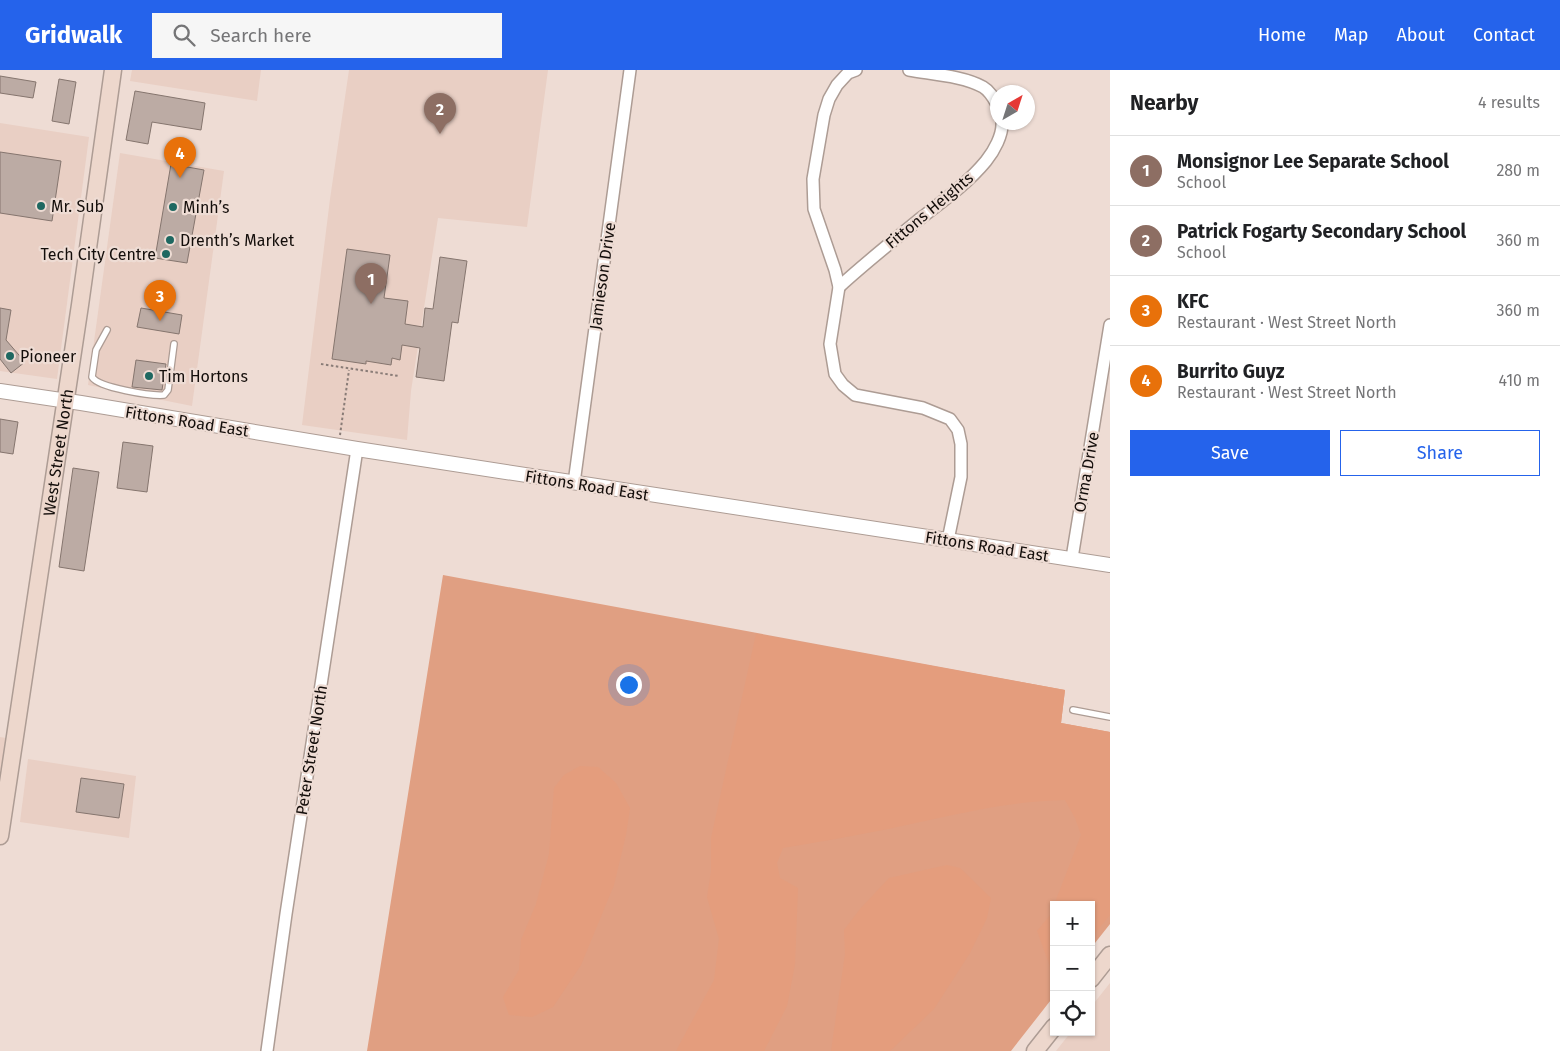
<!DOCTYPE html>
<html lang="en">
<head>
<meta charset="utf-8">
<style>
  body { margin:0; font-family:"Fira Sans",sans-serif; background:#f6f6f6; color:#202124 }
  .controls { position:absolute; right:15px; bottom:15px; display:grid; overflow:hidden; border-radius:0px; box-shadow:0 1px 4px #0004 }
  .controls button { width:45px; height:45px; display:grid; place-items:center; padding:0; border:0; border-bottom:1px solid #e0e0e0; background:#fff; color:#202124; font:25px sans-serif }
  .compass { position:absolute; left:990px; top:15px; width:45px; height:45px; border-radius:50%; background:#fff; box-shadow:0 1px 4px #0004; rotate:39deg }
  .you { position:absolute; left:628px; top:614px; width:18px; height:18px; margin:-12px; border:4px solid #fff; border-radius:50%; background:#1a73e8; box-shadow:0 0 0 8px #1a73e833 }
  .badge { display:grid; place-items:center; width:32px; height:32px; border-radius:50%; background:#2563eb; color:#fff; font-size:16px; font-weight:700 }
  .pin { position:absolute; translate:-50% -41px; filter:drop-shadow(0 1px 2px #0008) }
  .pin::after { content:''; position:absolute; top:26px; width:18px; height:15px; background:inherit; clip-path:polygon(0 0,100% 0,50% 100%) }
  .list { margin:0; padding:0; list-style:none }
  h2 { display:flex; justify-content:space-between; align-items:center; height:65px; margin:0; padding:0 20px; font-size:21px }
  h2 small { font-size:16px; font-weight:400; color:#757577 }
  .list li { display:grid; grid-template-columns:32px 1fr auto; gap:15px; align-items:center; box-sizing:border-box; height:70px; padding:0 20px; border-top:1px solid #e0e0e0 }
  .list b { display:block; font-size:19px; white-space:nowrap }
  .list p { margin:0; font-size:16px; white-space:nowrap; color:#757577 }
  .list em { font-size:16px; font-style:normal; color:#757577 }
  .actions { display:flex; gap:10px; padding:15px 20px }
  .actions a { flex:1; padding:11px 0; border:1px solid #2563eb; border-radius:0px; text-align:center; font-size:18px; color:#2563eb }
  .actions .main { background:#2563eb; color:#fff }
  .icon { flex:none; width:28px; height:28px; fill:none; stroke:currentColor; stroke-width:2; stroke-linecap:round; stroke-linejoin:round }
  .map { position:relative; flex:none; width:1110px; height:981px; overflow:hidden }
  header { display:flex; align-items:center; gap:30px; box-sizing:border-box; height:70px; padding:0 25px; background:#2563eb; color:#fff }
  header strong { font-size:24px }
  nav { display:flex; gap:28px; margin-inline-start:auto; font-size:18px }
  .search { width:350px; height:45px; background:#f6f6f6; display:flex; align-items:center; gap:12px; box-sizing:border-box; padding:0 18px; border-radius:0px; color:#757577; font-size:19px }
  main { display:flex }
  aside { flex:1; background:#fff }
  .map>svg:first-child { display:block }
  .built { fill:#e9cfc4 }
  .green { fill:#e09f82 }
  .forest { fill:#e49d7d }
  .building { fill:#bcaba4; stroke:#85756e }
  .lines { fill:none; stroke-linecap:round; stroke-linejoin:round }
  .service-casing { stroke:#ad9c94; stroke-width:8 }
  .minor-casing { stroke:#ad9c94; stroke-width:14 }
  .tertiary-casing { stroke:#ad9c94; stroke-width:16 }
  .secondary-casing { stroke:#ad9c94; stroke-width:19 }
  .path { stroke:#897c77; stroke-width:2; stroke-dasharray:2.5 2.5; stroke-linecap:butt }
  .service { stroke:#fff; stroke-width:5.5 }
  .minor { stroke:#fff; stroke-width:11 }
  .tertiary { stroke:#fff; stroke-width:14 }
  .secondary { stroke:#edd7cc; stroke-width:16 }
  .poi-dot { fill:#1e6861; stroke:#eedcd4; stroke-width:2 }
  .labels { text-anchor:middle; stroke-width:4.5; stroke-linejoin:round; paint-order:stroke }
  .poi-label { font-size:16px; fill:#130d0a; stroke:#eedcd4; text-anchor:start }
  .street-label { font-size:16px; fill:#130d0a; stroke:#eedcd4 }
</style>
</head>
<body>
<header>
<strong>Gridwalk</strong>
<div class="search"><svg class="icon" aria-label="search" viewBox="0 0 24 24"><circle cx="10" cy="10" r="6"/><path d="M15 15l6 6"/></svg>Search here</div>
<nav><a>Home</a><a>Map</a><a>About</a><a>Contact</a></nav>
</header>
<main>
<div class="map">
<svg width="1110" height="981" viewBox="0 0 1110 981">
  <rect width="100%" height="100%" fill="#eedcd4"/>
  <g class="built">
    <path d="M 132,0 L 261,0 L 257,31 L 130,11 Z"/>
    <path d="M 349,0 L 548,0 L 527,157 L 438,148 L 411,321 L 407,370 L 302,355 L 330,129 Z"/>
    <path d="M 0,53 L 89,67 L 57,309 L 0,301 Z"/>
    <path d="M 120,83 L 224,101 L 192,336 L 88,315 Z"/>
    <path d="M 0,667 L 6,668 L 1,700 L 0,699 Z"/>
    <path d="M 28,689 L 136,706 L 129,768 L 20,752 Z"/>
    <path d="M 1110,913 L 1110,981 L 1056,981 L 1071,962 L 1091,962 L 1091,937 Z"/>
  </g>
  <path class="green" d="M 443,505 L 1065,620 L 1061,653 L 1110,662 L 1110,854 L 1091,878 L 1091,835 L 1054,835 L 1054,926 L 1011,981 L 367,981 Z"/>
  <g class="forest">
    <path d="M 756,564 L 1065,620 L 1061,653 L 1110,662 L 1110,845 L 1091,868 L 1091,835 L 1054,835 L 1081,765 L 1075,748 L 1065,730 C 1005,731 946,747 888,759 C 853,766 818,772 783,778 L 777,793 L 780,808 L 798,818 L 795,894 L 787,936 L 764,981 L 676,981 L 714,910 L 719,869 L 707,827 L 711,801 L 711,768 Z"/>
    <path d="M 580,696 L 598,697 L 616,713 L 630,738 L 626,765 L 614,815 L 581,895 L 553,937 L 532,947 L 509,945 L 503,927 L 519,900 L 521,870 L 536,834 L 549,784 L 554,718 L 564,705 Z"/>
    <path d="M 947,795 L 960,798 L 991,828 L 987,848 L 970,883 L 934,939 L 890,981 L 831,981 L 845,884 L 844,860 L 860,839 L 889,808 Z"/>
    <path d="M 1054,836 L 1054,907 L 1037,861 L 1051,844 Z"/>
  </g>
  <g class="building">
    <path d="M 0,6 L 36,12 L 33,28 L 0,23 Z"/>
    <path d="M 59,9 L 76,12 L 69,54 L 52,51 Z"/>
    <path d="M 135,21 L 205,33 L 201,60 L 152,52 L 148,74 L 126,70 Z"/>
    <path d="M 0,82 L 61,91 L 52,151 L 0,143 Z"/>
    <path d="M 171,94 L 204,100 L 187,193 L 155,188 Z"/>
    <path d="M 347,179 L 390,185 L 384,228 L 408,231 L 405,254 L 423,257 L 425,238 L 433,239 L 440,187 L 467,191 L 458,253 L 452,252 L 444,311 L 416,307 L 420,278 L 402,275 L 400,290 L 392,288 L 391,295 L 366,291 L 366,294 L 332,289 Z"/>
    <path d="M 0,238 L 11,240 L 6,270 L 25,292 L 11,303 L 0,289 Z"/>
    <path d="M 141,238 L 182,245 L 179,264 L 137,257 Z"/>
    <path d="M 136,290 L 166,294 L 162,320 L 132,317 Z"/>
    <path d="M 0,349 L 18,352 L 13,384 L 0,382 Z"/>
    <path d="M 123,372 L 153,376 L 147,422 L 117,418 Z"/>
    <path d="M 73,398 L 99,402 L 84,501 L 59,497 Z"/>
    <path d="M 81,708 L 124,714 L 119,748 L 76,742 Z"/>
  </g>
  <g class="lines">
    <g class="service-casing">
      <g id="service">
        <path d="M 107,260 L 96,280 L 92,307 C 99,318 151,326 164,325 L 168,320 L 174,274"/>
        <path d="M 1073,640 L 1110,647"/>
      </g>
    </g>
    <g class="minor-casing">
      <g id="minor">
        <path d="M 856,0 L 848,3 L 837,15 L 829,29 L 824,45 L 813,109 L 814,139 L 835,200 L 839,217 L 830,274 L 835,304 L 843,315 L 855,325 L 923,338 L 950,349 L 958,360 L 961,374 L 961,407 L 948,470"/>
        <path d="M 909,0 C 931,4 964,6 983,17 C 990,21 994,29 998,36"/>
        <path d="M 839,217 C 865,193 893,171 921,148 C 943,131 968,113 986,91 C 994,81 1003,65 1002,52"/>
        <path d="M 574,413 L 630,0"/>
        <path d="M 1072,488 L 1110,255"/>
        <path d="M 267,981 L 286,844 L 357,379"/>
      </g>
    </g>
    <g class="tertiary-casing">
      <path id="tertiary" d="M 0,321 L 81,333 L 357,379 L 1110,495"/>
    </g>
    <g class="secondary-casing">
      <g id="secondary">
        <path id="s1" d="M 0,766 L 80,235 L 113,0"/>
        <path d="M 1091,909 L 1110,885"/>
        <path d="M 1035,981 L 1054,957"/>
      </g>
    </g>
    <g class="path">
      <path d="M 321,294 L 399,306"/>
      <path d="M 340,365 L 349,300"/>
    </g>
    <use href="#service" class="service"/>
    <use href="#minor" class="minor"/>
    <use href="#tertiary" class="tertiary"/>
    <use href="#secondary" class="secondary"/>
  </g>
  <g class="poi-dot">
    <circle cx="41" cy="136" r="5"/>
    <circle cx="173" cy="137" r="5"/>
    <circle cx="170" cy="170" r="5"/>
    <circle cx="166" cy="184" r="5"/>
    <circle cx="10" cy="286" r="5"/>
    <circle cx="149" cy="306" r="5"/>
  </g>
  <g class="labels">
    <g class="poi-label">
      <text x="51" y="142">Mr. Sub</text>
      <text x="183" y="143">Minh’s</text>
      <text x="180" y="176">Drenth’s Market</text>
      <text x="156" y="190" text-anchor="end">Tech City Centre</text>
      <text x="20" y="292">Pioneer</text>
      <text x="159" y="312">Tim Hortons</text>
    </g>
    <g class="street-label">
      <text transform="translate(929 140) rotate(-40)" y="6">Fittons Heights</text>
      <text transform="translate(602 206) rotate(-82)" y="6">Jamieson Drive</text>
      <text transform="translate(187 351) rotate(9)" y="6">Fittons Road East</text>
      <text dy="6" stroke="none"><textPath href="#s1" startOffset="388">West Street North</textPath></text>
      <text transform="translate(1086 402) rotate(-80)" y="6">Orma Drive</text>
      <text transform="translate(587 415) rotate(9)" y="6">Fittons Road East</text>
      <text transform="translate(987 476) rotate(9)" y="6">Fittons Road East</text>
      <text transform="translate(311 680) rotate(-81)" y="6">Peter Street North</text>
    </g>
  </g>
</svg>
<div class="controls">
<button>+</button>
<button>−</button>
<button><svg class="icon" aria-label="locate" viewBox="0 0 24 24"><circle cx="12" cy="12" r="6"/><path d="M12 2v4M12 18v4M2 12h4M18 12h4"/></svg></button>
</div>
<svg class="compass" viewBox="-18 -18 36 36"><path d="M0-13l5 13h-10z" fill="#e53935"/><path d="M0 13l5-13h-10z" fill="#757577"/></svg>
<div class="you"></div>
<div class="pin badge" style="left:371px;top:234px;background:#8d6e63">1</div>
<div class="pin badge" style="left:440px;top:64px;background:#8d6e63">2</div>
<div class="pin badge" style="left:160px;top:251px;background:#e8710a">3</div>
<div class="pin badge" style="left:180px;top:108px;background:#e8710a">4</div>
</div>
<aside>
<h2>Nearby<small>4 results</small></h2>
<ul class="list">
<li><span class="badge" style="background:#8d6e63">1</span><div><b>Monsignor Lee Separate School</b><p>School</p></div><em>280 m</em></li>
<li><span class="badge" style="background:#8d6e63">2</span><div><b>Patrick Fogarty Secondary School</b><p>School</p></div><em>360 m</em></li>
<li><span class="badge" style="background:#e8710a">3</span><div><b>KFC</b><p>Restaurant · West Street North</p></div><em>360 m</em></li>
<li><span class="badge" style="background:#e8710a">4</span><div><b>Burrito Guyz</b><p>Restaurant · West Street North</p></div><em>410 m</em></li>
</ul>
<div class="actions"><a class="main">Save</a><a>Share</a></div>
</aside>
</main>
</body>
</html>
